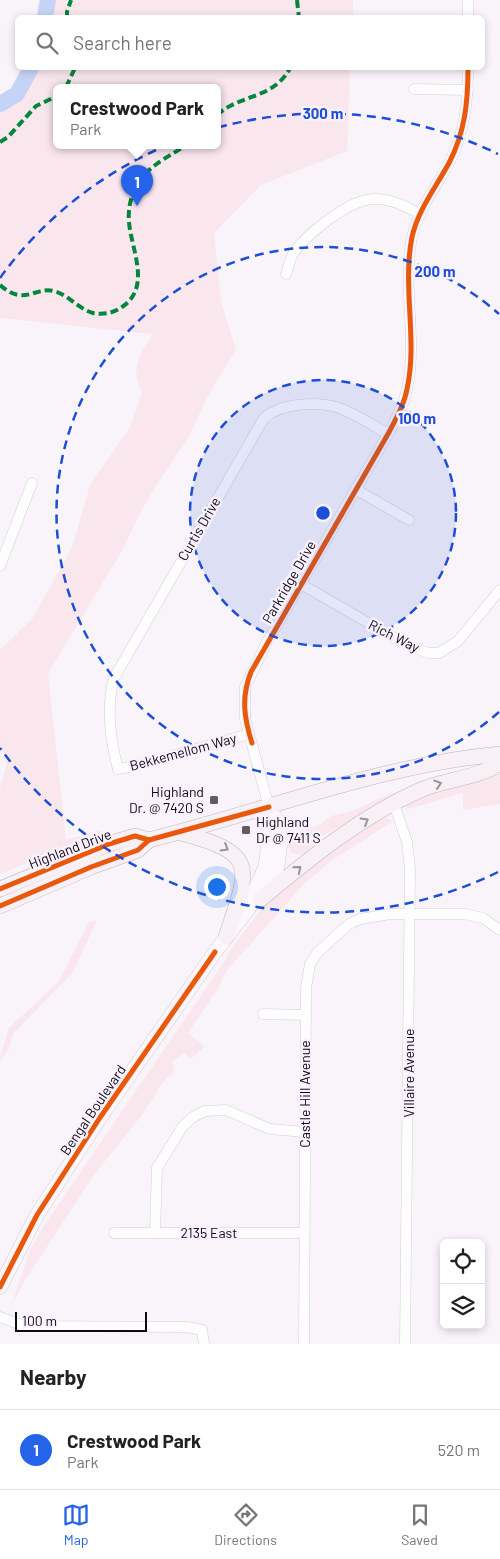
<!DOCTYPE html>
<html lang="en">
<head>
<meta charset="utf-8">
<style>
  body { margin:0; font-family:Barlow,sans-serif; background:#f2f2f2; color:#222 }
  .controls { position:absolute; right:15px; bottom:15px; display:grid; overflow:hidden; border-radius:8px; box-shadow:0 2px 8px #0003 }
  .controls button { width:45px; height:45px; display:grid; place-items:center; padding:0; border:0; border-bottom:1px solid #e0e0e0; background:#fff; color:#222; font:25px sans-serif }
  .scale { position:absolute; left:15px; bottom:12px; width:132px; box-sizing:border-box; padding-left:5px; border:2px solid #0f0912; border-top:0; font-size:14px; line-height:18px; white-space:nowrap; color:#0f0912; -webkit-text-stroke:4px #f9f1fd; paint-order:stroke }
  .you { position:absolute; left:216px; top:886px; width:18px; height:18px; margin:-12px; border:4px solid #fff; border-radius:50%; background:#1a73e8; box-shadow:0 0 0 8px #1a73e833 }
  .badge { display:grid; place-items:center; width:32px; height:32px; border-radius:50%; background:#2563eb; color:#fff; font-size:16px; font-weight:700 }
  .pin { position:absolute; translate:-50% -41px; filter:drop-shadow(0 1px 2px #0008) }
  .pin::after { content:''; position:absolute; top:26px; width:18px; height:15px; background:inherit; clip-path:polygon(0 0,100% 0,50% 100%) }
  .popup { position:absolute; left:53px; top:84px; width:168px; height:65px; box-sizing:border-box; display:grid; place-content:center; border-radius:8px; background:#fff; filter:drop-shadow(0 1px 4px #0005); font-size:16px; white-space:nowrap; color:#767676 }
  .popup b { font-size:19px; color:#222 }
  .popup::after { content:''; position:absolute; left:50%; top:100%; margin-left:-10px; border:10px solid transparent; border-top-color:#fff }
  .list { margin:0; padding:0; list-style:none }
  h2 { display:flex; justify-content:space-between; align-items:center; height:65px; margin:0; padding:0 20px; font-size:21px }
  h2 small { font-size:16px; font-weight:400; color:#767676 }
  .list li { display:grid; grid-template-columns:32px 1fr auto; gap:15px; align-items:center; box-sizing:border-box; height:80px; padding:0 20px; border-top:1px solid #e0e0e0 }
  .list b { display:block; font-size:19px; white-space:nowrap }
  .list p { margin:0; font-size:16px; white-space:nowrap; color:#767676 }
  .list em { font-size:16px; font-style:normal; color:#767676 }
  .icon { flex:none; width:28px; height:28px; fill:none; stroke:currentColor; stroke-width:2; stroke-linecap:round; stroke-linejoin:round }
  .map { position:relative; flex:none; width:500px; height:1344px; overflow:hidden }
  .search { position:absolute; background:#fff; box-shadow:0 2px 8px #0003; left:15px; right:15px; top:15px; height:55px; display:flex; align-items:center; gap:12px; box-sizing:border-box; padding:0 18px; border-radius:8px; color:#767676; font-size:19px }
  .sheet { height:145px; background:#fff }
  nav { display:flex; justify-content:space-around; align-items:center; box-sizing:border-box; height:70px; border-top:1px solid #e0e0e0; background:#fff; font-size:14px; color:#767676 }
  nav a { display:grid; justify-items:center; gap:2px }
  nav .on { color:#2563eb }
  .map>svg:first-child { display:block }
  .green { fill:#fae7ed; fill-rule:evenodd }
  .lines { fill:none; stroke-linecap:round; stroke-linejoin:round }
  .river { stroke:#c5d4f6; stroke-width:16 }
  .street-casing { stroke:#d4ced6; stroke-width:11 }
  .secondary-casing { stroke:#d4ced6; stroke-width:15 }
  .primary-casing { stroke:#c2b3bf; stroke-width:16 }
  .street { stroke:#fefdfe; stroke-width:10 }
  .secondary { stroke:#fbf7fa; stroke-width:14 }
  .primary { stroke:#f7f0f5; stroke-width:15 }
  .quiet { stroke:#00873e; stroke-width:4; stroke-dasharray:8 4; stroke-linecap:butt }
  .cycleway-casing { stroke:#f9f1fd; stroke-width:8 }
  .cycleway { stroke:#e8590c; stroke-width:5 }
  .oneway { stroke:#9a949a }
  .ring { fill:none; stroke:#1d4ed8; stroke-width:2.5; stroke-dasharray:9 6 }
  .poi-dot { fill:#615b63; stroke:#f9f1fd; stroke-width:2 }
  .labels { text-anchor:middle; stroke-width:5; stroke-linejoin:round; paint-order:stroke }
  .street-label { font-size:14px; fill:#0f0912; stroke:#f9f1fd }
  .poi-label { font-size:14px; fill:#0f0912; stroke:#f9f1fd; text-anchor:end }
  .centre { fill:#1d4ed8; stroke:#f9f1fd; stroke-width:2.5 }
  .ring-label { font-size:15px; text-anchor:middle; font-weight:bold; fill:#1d4ed8; stroke:#f9f1fd; stroke-width:5; stroke-linejoin:round; paint-order:stroke }
</style>
</head>
<body>
<div class="map">
<svg width="500" height="1344" viewBox="0 0 500 1344">
  <rect width="100%" height="100%" fill="#f8f4fa"/>
  <g class="green">
    <path d="M 39,0 L 353,0 L 353,17 L 36,17 Z"/>
    <path d="M 24,68 L 350,68 L 347,151 L 261,185 L 214,233 L 221,302 L 236,349 L 206,399 L 191,433 L 154,489 L 138,517 L 122,551 L 48,673 L 66,840 L 101,830 L 99,834 L 0,874 L 0,788 L 8,758 L 0,750 L 0,650 L 32,619 L 72,548 L 90,485 L 130,427 L 142,392 C 136,380 134,368 140,356 C 143,348 149,343 152,334 L 0,318 L 0,96 L 15,91 ZM 57,87 L 217,87 L 217,145 L 57,145 Z"/>
    <path d="M 500,774 L 500,804 L 463,810 L 463,793 L 405,810 L 409,801 L 430,792 Z"/>
    <path d="M 391,793 L 395,794 L 394,797 L 324,835 L 318,842 L 301,855 L 290,853 L 290,845 L 306,830 L 321,824 L 331,816 L 352,811 Z"/>
    <path d="M 387,818 L 393,821 L 331,861 L 305,883 L 227,970 L 217,990 L 188,1033 L 205,1046 L 191,1059 L 184,1053 L 172,1062 L 175,1070 L 163,1082 L 142,1115 L 94,1175 L 24,1282 L 10,1309 L 30,1250 L 45,1224 L 228,956 L 227,954 L 258,913 L 295,875 L 377,820 Z"/>
    <path d="M 97,920 L 73,972 L 13,1034 L 9,1049 L 0,1062 C 0,1052 6,1041 8,1029 L 59,981 L 89,922 Z"/>
  </g>
  <g class="lines">
    <g class="river">
      <path d="M 45,18 L 48,0"/>
      <path d="M 0,104 L 17,94 L 31,68"/>
    </g>
    <g class="street-casing">
      <g id="street">
        <path d="M 468,18 L 468,0"/>
        <path d="M 414,89 L 468,90"/>
        <path d="M 286,274 C 289,267 290,258 294,252 C 308,233 349,200 373,199 C 390,198 405,206 420,214"/>
        <path d="M 355,489 L 409,520"/>
        <path d="M 0,566 L 32,483"/>
        <path d="M 301,584 L 403,643 L 428,653 L 439,653 L 458,641 L 500,590"/>
        <path d="M 249,734 L 136,766 L 118,769 C 110,739 106,707 114,678 L 264,418 C 281,403 317,401 339,408 C 356,414 372,425 388,434"/>
        <path d="M 394,804 L 407,842 L 410,869 L 405,1344"/>
        <path d="M 269,807 L 245,719 L 245,687 L 267,642 L 388,434 C 396,419 404,405 407,389 C 418,340 402,287 412,237 C 418,210 436,187 449,163 C 465,132 468,102 468,68"/>
        <path d="M 263,1014 L 306,1015"/>
        <path d="M 114,1233 L 304,1233"/>
        <path d="M 155,1233 L 157,1168 L 183,1126 L 193,1117 L 205,1111 L 226,1110 L 270,1129 L 305,1132"/>
        <path d="M 0,1317 L 24,1326 L 187,1327 L 202,1330 L 204,1344"/>
        <path d="M 304,1344 L 306,988 L 310,964 L 317,953 L 349,924 L 360,919 L 390,914 L 465,914 L 483,918 L 500,930"/>
      </g>
    </g>
    <g class="secondary-casing">
      <g id="secondary">
        <path d="M 252,904 C 252,889 263,878 266,863 C 270,845 267,825 269,807"/>
        <path d="M 0,1287 L 37,1215 L 99,1119 L 215,952 L 252,904 L 261,899 L 265,894 L 277,868 L 280,846 L 279,825 L 269,807"/>
      </g>
    </g>
    <g class="primary-casing">
      <g id="primary">
        <path d="M 181,833 C 261,854 248,869 226,937"/>
        <path d="M 0,889 L 109,844 L 135,836 L 149,840 C 265,811 380,765 500,754"/>
        <path d="M 261,899 C 310,858 359,818 418,791 C 444,779 477,779 500,763"/>
        <path d="M 0,906 L 91,867 L 138,850 L 149,840"/>
      </g>
    </g>
    <use href="#street" class="street"/>
    <use href="#secondary" class="secondary"/>
    <use href="#primary" class="primary"/>
    <g class="quiet">
      <path d="M 297,0 L 299,18"/>
      <path d="M 67,18 L 67,12 L 71,0"/>
      <path d="M 66,87 L 75,68"/>
      <path d="M 217,115 C 240,94 274,99 290,68"/>
      <path d="M 0,142 L 8,137 L 36,106 L 57,96"/>
      <path d="M 0,285 C 26,308 36,284 57,292 C 70,297 79,309 93,313 C 103,315 114,313 122,307 C 152,287 131,249 129,222 C 128,211 130,199 135,189 C 146,166 166,159 186,145"/>
    </g>
    <g class="cycleway-casing">
      <g id="cycleway">
        <path d="M 252,743 C 244,718 241,697 251,672 L 388,434 C 396,419 404,405 407,389 C 418,340 402,287 412,237 C 418,210 436,187 449,163 C 465,132 468,102 468,68"/>
        <path d="M 0,889 L 109,844 L 135,836 L 149,840 L 269,807"/>
        <path d="M 0,906 L 91,867 L 138,850 L 149,840"/>
        <path d="M 0,1287 L 37,1215 L 99,1119 L 215,952"/>
      </g>
    </g>
    <use href="#cycleway" class="cycleway"/>
  </g>
  <defs><path id="oneway-chevron" d="M-2-3.5L2.5 0L-2 3.5" fill="none" stroke-width="1.6" stroke-linecap="round" stroke-linejoin="round" transform="scale(1.25)"/></defs>
  <g class="oneway">
    <use href="#oneway-chevron" transform="translate(438 784) rotate(-18)"/>
    <use href="#oneway-chevron" transform="translate(365 821) rotate(-31)"/>
    <use href="#oneway-chevron" transform="translate(225 848) rotate(31)"/>
    <use href="#oneway-chevron" transform="translate(298 869) rotate(-40)"/>
  </g>
  <circle cx="323" cy="513" r="133" fill="#1d4ed8" fill-opacity=".12"/>
  <g class="ring">
    <circle cx="323" cy="513" r="133"/>
    <path d="M499 712A266 266 0 1 1 499 314"/>
    <path d="M498 872A399 399 0 0 1 0 748M0 278A399 399 0 0 1 498 154"/>
  </g>
  <g class="poi-dot">
    <rect x="209" y="795" width="10" height="10" rx="2.5"/>
    <rect x="241" y="825" width="10" height="10" rx="2.5"/>
  </g>
  <g class="labels">
    <g class="street-label">
      <text transform="translate(199 529) rotate(-60)" y="5">Curtis Drive</text>
      <text transform="translate(289 582) rotate(-60)" y="5">Parkridge Drive</text>
      <text transform="translate(394 636) rotate(27)" y="5">Rich Way</text>
      <text transform="translate(183 752) rotate(-15)" y="5">Bekkemellom Way</text>
      <text transform="translate(70 849) rotate(-21)" y="5">Highland Drive</text>
      <text transform="translate(409 1073) rotate(-90)" y="5">Villaire Avenue</text>
      <text transform="translate(305 1094) rotate(-90)" y="5">Castle Hill Avenue</text>
      <text transform="translate(93 1110) rotate(-56)" y="5">Bengal Boulevard</text>
      <text x="209" y="1238">2135 East</text>
    </g>
    <g class="poi-label">
      <text x="204" y="797">Highland<tspan x="204" dy="16">Dr. @ 7420 S</tspan></text>
      <text x="256" y="827" text-anchor="start">Highland<tspan x="256" dy="16">Dr @ 7411 S</tspan></text>
    </g>
  </g>
  <circle cx="323" cy="513" r="8" class="centre"/>
  <g class="ring-label">
    <text x="323" y="119">300 m</text>
    <text x="435" y="277">200 m</text>
    <text x="417" y="424">100 m</text>
  </g>
</svg>
<div class="controls">
<button><svg class="icon" aria-label="locate" viewBox="0 0 24 24"><circle cx="12" cy="12" r="6"/><path d="M12 2v4M12 18v4M2 12h4M18 12h4"/></svg></button>
<button><svg class="icon" aria-label="layers" viewBox="0 0 24 24"><path d="M12 4l9 5-9 5-9-5zM3 14l9 5 9-5"/></svg></button>
</div>
<div class="scale">100 m</div>
<div class="you"></div>
<div class="pin badge" style="left:137px;top:206px">1</div>
<div class="popup"><b>Crestwood Park</b>Park</div>
<div class="search"><svg class="icon" aria-label="search" viewBox="0 0 24 24"><circle cx="10" cy="10" r="6"/><path d="M15 15l6 6"/></svg>Search here</div>
</div>
<section class="sheet">
<h2>Nearby<small></small></h2>
<ul class="list">
<li><span class="badge">1</span><div><b>Crestwood Park</b><p>Park</p></div><em>520 m</em></li>
</ul>
</section>
<nav>
<a class="on"><svg class="icon" aria-label="map" viewBox="0 0 24 24"><path d="M3 6l6-2 6 2 6-2v14l-6 2-6-2-6 2zM9 4v14M15 6v14"/></svg>Map</a>
<a><svg class="icon" aria-label="directions" viewBox="0 0 24 24"><path d="M12 3l9 9-9 9-9-9zM9 14v-3h6M13 9l2 2-2 2"/></svg>Directions</a>
<a><svg class="icon" aria-label="saved" viewBox="0 0 24 24"><path d="M7 4h10v16l-5-4-5 4z"/></svg>Saved</a>
</nav>
</body>
</html>
